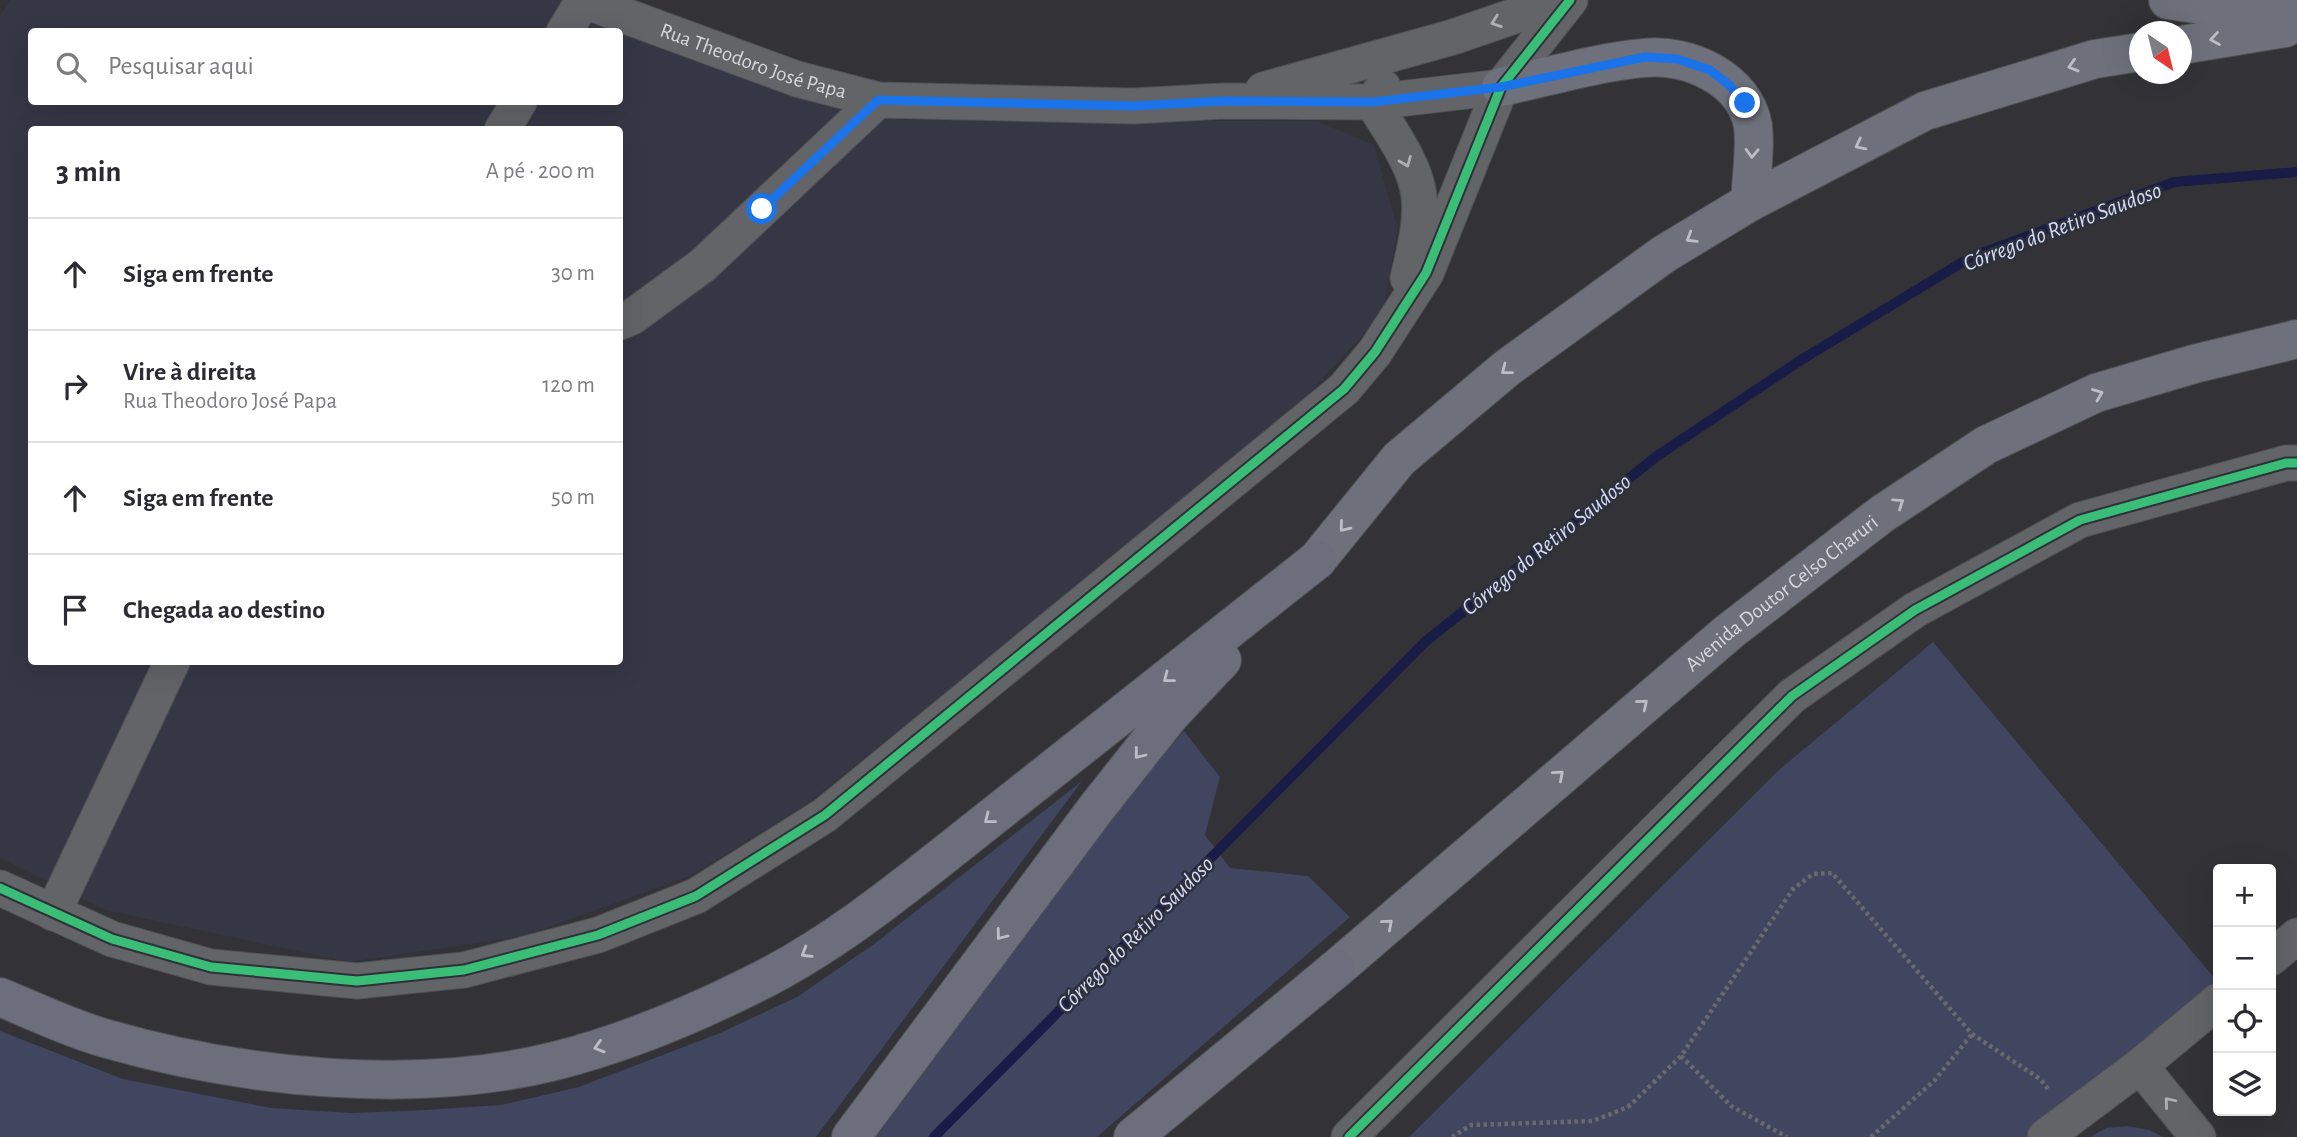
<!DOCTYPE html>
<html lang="pt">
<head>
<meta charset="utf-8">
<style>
  body { margin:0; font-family:"Alegreya Sans",sans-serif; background:#f7f7f7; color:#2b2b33 }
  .controls { position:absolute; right:21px; bottom:21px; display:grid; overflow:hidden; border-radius:7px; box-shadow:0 7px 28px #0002 }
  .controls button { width:63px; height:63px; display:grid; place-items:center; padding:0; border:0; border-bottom:2px solid #e1e1e2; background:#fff; color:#2b2b33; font:35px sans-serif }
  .compass { position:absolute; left:2129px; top:21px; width:63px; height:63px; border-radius:50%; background:#fff; box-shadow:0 7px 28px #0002; rotate:145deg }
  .stop { position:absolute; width:21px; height:21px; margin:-16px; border:5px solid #1a73e8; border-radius:50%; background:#fff }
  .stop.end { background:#1a73e8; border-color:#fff; box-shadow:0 2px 7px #0008 }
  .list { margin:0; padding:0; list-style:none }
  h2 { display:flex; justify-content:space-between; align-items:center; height:91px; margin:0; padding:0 28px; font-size:30px }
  h2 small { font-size:23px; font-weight:400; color:#7c7c81 }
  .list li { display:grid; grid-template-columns:46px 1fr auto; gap:21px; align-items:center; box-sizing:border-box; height:112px; padding:0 28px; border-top:2px solid #e1e1e2 }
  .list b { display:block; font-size:26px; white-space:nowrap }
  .list p { margin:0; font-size:23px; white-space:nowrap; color:#7c7c81 }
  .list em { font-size:23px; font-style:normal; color:#7c7c81 }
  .icon { flex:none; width:38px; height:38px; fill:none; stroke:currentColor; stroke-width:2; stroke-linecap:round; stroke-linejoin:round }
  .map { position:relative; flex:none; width:2297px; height:1137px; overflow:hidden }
  .search { position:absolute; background:#fff; box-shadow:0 7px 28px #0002; left:28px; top:28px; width:595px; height:77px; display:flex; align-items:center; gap:18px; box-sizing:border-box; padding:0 24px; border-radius:7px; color:#7c7c81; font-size:26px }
  .panel { position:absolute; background:#fff; box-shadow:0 7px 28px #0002; left:28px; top:126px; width:595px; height:539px; border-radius:7px }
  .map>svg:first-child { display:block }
  .built { fill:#353745; fill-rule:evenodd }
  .green { fill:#404560 }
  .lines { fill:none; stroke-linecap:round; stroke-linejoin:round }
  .stream { stroke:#191c46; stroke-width:10 }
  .minor-casing { stroke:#4f5054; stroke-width:37 }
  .primary-casing { stroke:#4f5054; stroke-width:40 }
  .motorway-casing { stroke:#4f5054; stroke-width:40 }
  .path { stroke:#696a6d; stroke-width:4.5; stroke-dasharray:3.5 3.5; stroke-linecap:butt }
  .minor { stroke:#636468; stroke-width:35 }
  .primary { stroke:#6e707b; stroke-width:38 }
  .motorway { stroke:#6c6e7b; stroke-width:38 }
  .cycleway-casing { stroke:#2f313a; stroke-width:13 }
  .cycleway { stroke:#3abd76; stroke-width:9 }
  .oneway { stroke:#aeafb5 }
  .oneway2 { stroke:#bcbec5 }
  .route { stroke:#1a73e8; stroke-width:9 }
  .labels { text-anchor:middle; stroke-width:5; stroke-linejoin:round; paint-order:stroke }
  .street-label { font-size:21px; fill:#d6d8de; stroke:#2f313a }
  .water-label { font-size:23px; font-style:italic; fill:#d4dbfb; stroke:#2f313a }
</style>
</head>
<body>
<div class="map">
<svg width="2297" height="1137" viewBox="0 0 2297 1137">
  <rect width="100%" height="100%" fill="#323237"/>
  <path class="built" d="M 10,0 L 564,0 L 614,29 L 901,120 L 1317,121 L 1374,145 L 1398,230 L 1382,314 L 1295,409 L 810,802 L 690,876 L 524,936 L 349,962 L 105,910 L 0,858 L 0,16 ZM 32,32 L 620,32 L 620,102 L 32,102 ZM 32,130 L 620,130 L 620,662 L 32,662 Z"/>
  <g class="green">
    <path d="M 1933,642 L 2216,980 L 2027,1137 L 1409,1137 L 1780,769 Z"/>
    <path d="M 1184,731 L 1220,777 L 1205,835 L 1230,868 L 1308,876 L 1350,917 L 1097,1137 L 876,1137 L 1133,789 Z"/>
    <path d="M 1082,781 L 816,1137 L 0,1137 L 0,1031 L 123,1079 L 271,1108 L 352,1113 L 425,1110 L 501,1105 L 579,1087 L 720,1033 L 797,997 L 874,944 Z"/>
    <path d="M 2128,1126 L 2149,1130 L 2163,1137 L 2090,1137 L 2106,1128 Z"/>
  </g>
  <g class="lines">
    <path class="stream" d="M 934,1137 L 1425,642 L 1657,456 L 1801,360 L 1971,257 L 2174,182 L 2297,172"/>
    <g class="minor-casing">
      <g id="minor">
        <path id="s1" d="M 582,0 L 797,79 L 878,100 L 1134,106 L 1223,101 L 1373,102 L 1501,87"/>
        <path d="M 564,32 L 583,1"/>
        <path d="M 1383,87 L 1373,102 C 1389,130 1415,163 1419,196 C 1422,223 1414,252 1408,278"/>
        <path d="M 1263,90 L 1453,37 L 1561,0"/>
        <path d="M 502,130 L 519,102"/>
        <path d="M 620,322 L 632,317 L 703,265 L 878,100"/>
        <path d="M 0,888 L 112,939 L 211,967 L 357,981 L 464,970 L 598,935 L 696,896 L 825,815 L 1344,389 L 1375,352 L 1426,273 L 1501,87 L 1570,0"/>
        <path d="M 53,913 L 172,662"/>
        <path d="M 2271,958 L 2297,936"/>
        <path d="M 2140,1066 L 2198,1137"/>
        <path d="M 1349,1137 L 1792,696 L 1915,610 L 2080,520 L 2286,463 L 2297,463"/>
        <path d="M 2045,1137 L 2140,1066 L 2218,1001"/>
      </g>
    </g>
    <g class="primary-casing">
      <g id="primary">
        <path d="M 2168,0 L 2297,19"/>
        <path d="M 2182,45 L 2285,28"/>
        <path d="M 1501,87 C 1548,77 1597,62 1644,58 C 1688,53 1745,79 1753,126 C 1756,150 1751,178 1750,202"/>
        <path d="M 1317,560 L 1399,459 L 1507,368 L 1664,254 L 1750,202 L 1925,111 L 2095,59 L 2140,52"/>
        <path id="s2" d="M 1336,969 L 1730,631 L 1882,514 L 1986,445 L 2096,393 L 2194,364 L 2297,339"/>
      </g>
    </g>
    <g class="motorway-casing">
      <g id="motorway">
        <path d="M 0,997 C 34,1011 69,1028 104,1038 C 243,1078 414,1096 555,1061 C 622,1044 688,1017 750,986 C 841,942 922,872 1001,810 C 1106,727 1212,643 1317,560"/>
        <path d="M 851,1137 L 1098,806 L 1171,714 L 1222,660"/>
        <path d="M 1133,1137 L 1336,969"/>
      </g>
    </g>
    <g class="path">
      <path d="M 1681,1056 L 1731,1106 L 1787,1137"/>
      <path d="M 1452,1137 L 1471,1125 L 1593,1121 L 1628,1107 L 1681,1056 L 1793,889 L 1813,874 L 1832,873 L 1972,1034 L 2040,1079 L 2050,1091"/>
      <path d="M 1871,1137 L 1935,1080 L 1972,1034"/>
    </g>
    <use href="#minor" class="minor"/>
    <use href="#primary" class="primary"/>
    <use href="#motorway" class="motorway"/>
    <g class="cycleway-casing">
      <g id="cycleway">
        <path d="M 0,888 L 112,939 L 211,967 L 357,981 L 464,970 L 598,935 L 696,896 L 825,815 L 1344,389 L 1375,352 L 1426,273 L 1501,87 L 1570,0"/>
        <path d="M 1349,1137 L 1792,696 L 1915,610 L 2080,520 L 2286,463 L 2297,463"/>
      </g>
    </g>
    <use href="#cycleway" class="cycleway"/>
  </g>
  <defs><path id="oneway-chevron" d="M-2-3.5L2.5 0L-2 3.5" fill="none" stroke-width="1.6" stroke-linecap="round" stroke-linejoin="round" transform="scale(1.75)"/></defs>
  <g class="oneway">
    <use href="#oneway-chevron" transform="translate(1496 22) rotate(161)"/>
    <use href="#oneway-chevron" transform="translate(1406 162) rotate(68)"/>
    <use href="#oneway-chevron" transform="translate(2169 1102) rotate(-130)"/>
  </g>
  <g class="oneway2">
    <use href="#oneway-chevron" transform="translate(2215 39) rotate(171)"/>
    <use href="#oneway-chevron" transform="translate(2073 66) rotate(163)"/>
    <use href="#oneway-chevron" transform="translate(1860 145) rotate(153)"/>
    <use href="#oneway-chevron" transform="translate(1752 153) rotate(92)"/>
    <use href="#oneway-chevron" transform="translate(1691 238) rotate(149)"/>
    <use href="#oneway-chevron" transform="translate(1506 370) rotate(142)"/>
    <use href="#oneway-chevron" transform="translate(2098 394) rotate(-21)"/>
    <use href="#oneway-chevron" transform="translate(1899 503) rotate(-34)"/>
    <use href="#oneway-chevron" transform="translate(1344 527) rotate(129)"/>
    <use href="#oneway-chevron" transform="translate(1168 678) rotate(142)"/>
    <use href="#oneway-chevron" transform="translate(1643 704) rotate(-40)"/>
    <use href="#oneway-chevron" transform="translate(1139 754) rotate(128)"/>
    <use href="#oneway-chevron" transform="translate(1559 775) rotate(-41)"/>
    <use href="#oneway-chevron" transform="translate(989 819) rotate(142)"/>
    <use href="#oneway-chevron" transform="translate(1388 924) rotate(-41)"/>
    <use href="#oneway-chevron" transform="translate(1001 935) rotate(127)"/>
    <use href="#oneway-chevron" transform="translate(806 953) rotate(149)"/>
    <use href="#oneway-chevron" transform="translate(599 1047) rotate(163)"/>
  </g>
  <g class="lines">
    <path class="route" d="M 762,209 L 878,100 L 1133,106 L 1223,101 L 1373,102 L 1501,87 L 1645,57 L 1677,59 L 1710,70 L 1729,85 L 1745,103"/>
  </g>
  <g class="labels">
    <g class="street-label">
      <text dy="7" stroke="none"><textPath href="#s1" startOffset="182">Rua Theodoro José Papa</textPath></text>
      <text dy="7" stroke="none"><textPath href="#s2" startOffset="583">Avenida Doutor Celso Charuri</textPath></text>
    </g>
    <g class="water-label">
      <text transform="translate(2062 226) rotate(-21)" y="8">Córrego do Retiro Saudoso</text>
      <text transform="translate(1546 544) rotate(-39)" y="8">Córrego do Retiro Saudoso</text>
      <text transform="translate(1135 934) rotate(-45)" y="8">Córrego do Retiro Saudoso</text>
    </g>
  </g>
</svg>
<div class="controls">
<button>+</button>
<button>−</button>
<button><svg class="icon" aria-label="locate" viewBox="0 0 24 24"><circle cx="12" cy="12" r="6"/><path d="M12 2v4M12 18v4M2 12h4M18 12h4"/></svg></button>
<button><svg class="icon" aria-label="layers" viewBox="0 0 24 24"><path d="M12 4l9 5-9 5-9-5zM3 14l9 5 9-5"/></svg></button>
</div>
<svg class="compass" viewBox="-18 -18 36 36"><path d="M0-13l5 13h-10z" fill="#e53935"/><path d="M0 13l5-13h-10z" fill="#7c7c81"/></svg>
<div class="stop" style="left:762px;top:209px"></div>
<div class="stop end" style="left:1745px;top:103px"></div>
<div class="search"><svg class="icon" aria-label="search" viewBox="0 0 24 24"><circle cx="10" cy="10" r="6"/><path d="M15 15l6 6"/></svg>Pesquisar aqui</div>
<section class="panel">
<h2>3 min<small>A pé · 200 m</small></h2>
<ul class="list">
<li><svg class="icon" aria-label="ahead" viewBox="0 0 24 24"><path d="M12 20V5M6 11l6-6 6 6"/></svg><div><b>Siga em frente</b></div><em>30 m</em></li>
<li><svg class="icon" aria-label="right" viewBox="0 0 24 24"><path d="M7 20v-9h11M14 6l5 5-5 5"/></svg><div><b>Vire à direita</b><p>Rua Theodoro José Papa</p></div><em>120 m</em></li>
<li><svg class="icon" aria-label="ahead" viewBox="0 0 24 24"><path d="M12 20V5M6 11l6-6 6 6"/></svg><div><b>Siga em frente</b></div><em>50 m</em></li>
<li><svg class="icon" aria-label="arrive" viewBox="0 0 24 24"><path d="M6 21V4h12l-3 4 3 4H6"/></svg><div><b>Chegada ao destino</b></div></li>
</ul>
</section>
</div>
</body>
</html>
